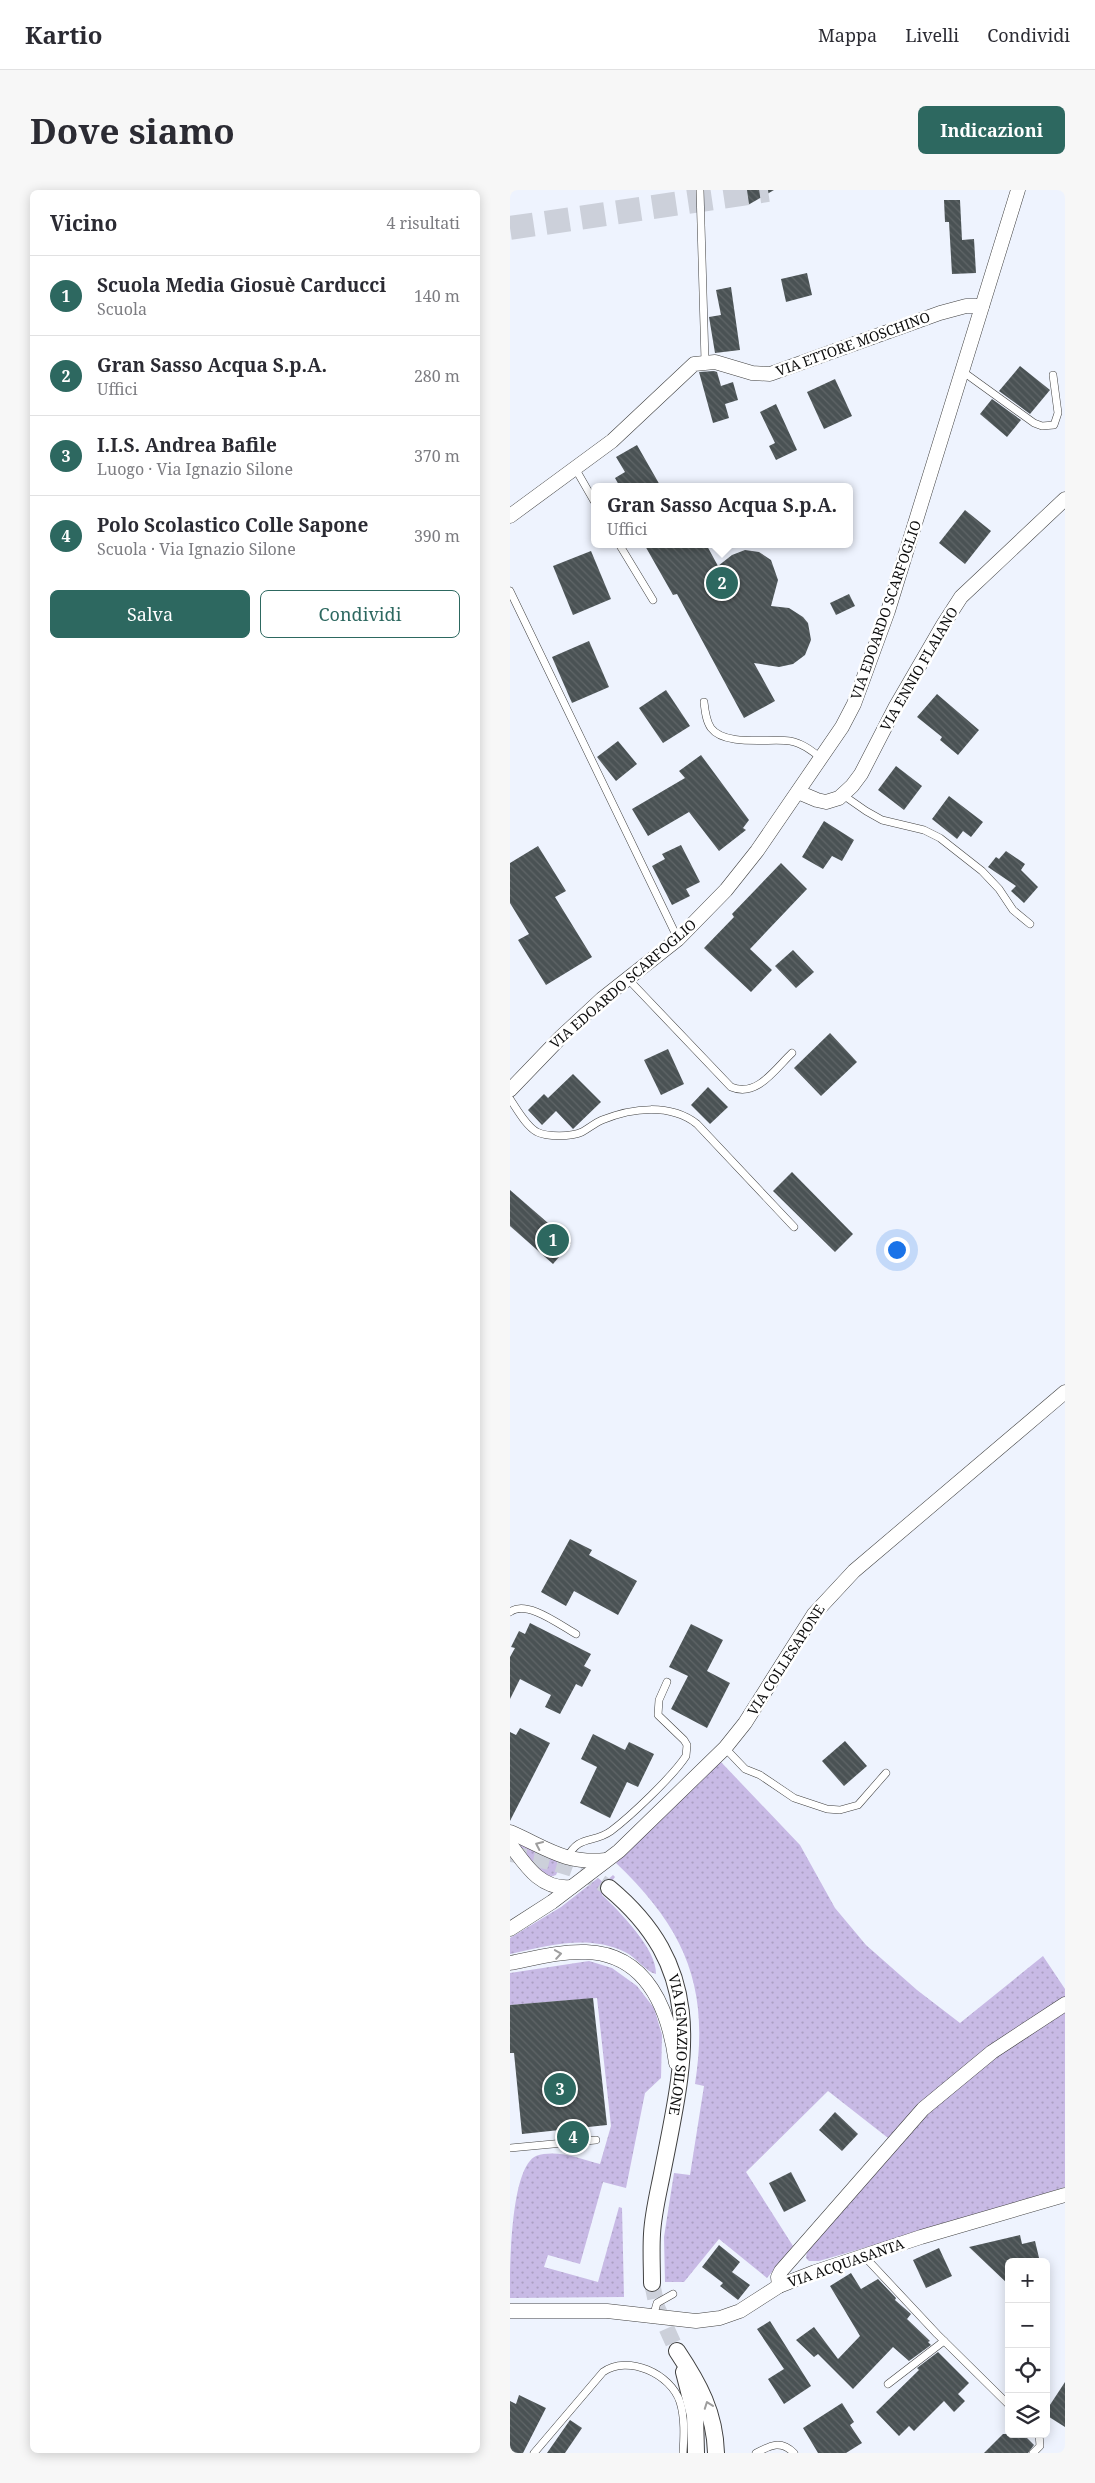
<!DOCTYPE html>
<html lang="it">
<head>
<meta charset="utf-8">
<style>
  body { margin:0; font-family:"Noto Serif",serif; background:#f7f7f7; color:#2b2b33 }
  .controls { position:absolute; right:15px; bottom:15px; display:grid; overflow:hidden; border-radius:8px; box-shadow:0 2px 12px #0003 }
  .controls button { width:45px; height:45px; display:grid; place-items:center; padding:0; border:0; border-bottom:1px solid #e1e1e2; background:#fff; color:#2b2b33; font:25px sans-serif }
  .you { position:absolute; left:386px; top:1059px; width:18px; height:18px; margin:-12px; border:4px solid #fff; border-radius:50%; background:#1a73e8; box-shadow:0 0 0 8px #1a73e833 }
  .badge { display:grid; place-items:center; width:32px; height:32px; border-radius:50%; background:#2d6860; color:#fff; font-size:16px; font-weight:700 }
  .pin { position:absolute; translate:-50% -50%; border:2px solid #fff; box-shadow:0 1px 5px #0006 }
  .popup { position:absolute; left:81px; top:293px; width:262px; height:65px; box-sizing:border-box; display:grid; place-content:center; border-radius:8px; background:#fff; filter:drop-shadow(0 1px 4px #0005); font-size:16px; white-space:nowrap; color:#7c7c81 }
  .popup b { font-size:19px; color:#2b2b33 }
  .popup::after { content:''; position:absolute; left:50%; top:100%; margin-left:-10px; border:10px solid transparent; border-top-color:#fff }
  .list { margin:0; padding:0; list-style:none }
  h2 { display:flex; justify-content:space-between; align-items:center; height:65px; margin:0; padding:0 20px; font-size:21px }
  h2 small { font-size:16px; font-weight:400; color:#7c7c81 }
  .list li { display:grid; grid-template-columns:32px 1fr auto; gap:15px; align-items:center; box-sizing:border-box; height:80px; padding:0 20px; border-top:1px solid #e1e1e2 }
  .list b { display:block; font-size:19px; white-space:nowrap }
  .list p { margin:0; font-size:16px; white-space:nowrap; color:#7c7c81 }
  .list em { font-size:16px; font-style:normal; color:#7c7c81 }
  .actions { display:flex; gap:10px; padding:15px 20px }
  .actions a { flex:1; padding:11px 0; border:1px solid #2d6860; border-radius:8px; text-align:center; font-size:18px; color:#2d6860 }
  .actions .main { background:#2d6860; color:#fff }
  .icon { flex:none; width:28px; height:28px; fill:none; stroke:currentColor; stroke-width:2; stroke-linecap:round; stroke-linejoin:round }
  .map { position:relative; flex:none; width:555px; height:2263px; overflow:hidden; border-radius:8px }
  header { display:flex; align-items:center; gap:30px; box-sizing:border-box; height:70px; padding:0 25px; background:#fff; border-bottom:1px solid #e1e1e2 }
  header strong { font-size:24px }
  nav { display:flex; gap:28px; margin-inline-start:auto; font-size:18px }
  .intro { display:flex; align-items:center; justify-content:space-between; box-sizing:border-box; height:120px; padding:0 30px }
  h1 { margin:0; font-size:35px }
  .button { padding:12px 22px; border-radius:8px; background:#2d6860; color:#fff; font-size:18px; font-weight:700 }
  main { display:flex; gap:30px; padding:0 30px }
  aside { flex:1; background:#fff; border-radius:8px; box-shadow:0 2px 12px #0003 }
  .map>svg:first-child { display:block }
  .grass { fill:url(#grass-dots) }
  .building { fill:url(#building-back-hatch) }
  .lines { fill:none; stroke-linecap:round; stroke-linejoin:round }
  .tertiary-tunnel { stroke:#ccd0da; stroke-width:16; stroke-dasharray:16 8; stroke-linecap:butt }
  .motorway-tunnel { stroke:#ccd0da; stroke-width:24; stroke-dasharray:24 12; stroke-linecap:butt }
  .service-casing { stroke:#404040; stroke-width:8 }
  .minor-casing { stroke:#404040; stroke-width:15 }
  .tertiary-casing { stroke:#404040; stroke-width:18 }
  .service { stroke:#fff; stroke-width:7 }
  .minor { stroke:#fff; stroke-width:14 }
  .tertiary { stroke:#fff; stroke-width:16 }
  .oneway { stroke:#9e9e9e }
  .labels { text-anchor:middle; stroke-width:5; stroke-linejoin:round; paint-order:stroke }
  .street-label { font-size:14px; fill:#0d0d0d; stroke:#fff }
</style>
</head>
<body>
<header>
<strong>Kartio</strong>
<nav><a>Mappa</a><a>Livelli</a><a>Condividi</a></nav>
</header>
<div class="intro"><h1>Dove siamo</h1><a class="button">Indicazioni</a></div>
<main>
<aside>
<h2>Vicino<small>4 risultati</small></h2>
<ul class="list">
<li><span class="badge">1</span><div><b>Scuola Media Giosuè Carducci</b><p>Scuola</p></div><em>140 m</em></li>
<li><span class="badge">2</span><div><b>Gran Sasso Acqua S.p.A.</b><p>Uffici</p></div><em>280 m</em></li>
<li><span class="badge">3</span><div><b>I.I.S. Andrea Bafile</b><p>Luogo · Via Ignazio Silone</p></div><em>370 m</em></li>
<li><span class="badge">4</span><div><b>Polo Scolastico Colle Sapone</b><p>Scuola · Via Ignazio Silone</p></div><em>390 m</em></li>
</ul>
<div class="actions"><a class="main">Salva</a><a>Condividi</a></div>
</aside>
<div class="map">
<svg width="555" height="2263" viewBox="0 0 555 2263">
  <defs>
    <pattern id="grass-dots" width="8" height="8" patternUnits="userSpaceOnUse" patternTransform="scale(1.25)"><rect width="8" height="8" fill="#c8bae5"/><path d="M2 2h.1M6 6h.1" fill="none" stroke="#ab9fc3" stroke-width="1.8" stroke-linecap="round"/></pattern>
    <pattern id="building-back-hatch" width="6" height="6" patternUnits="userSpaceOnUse" patternTransform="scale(1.25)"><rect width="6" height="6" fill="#4a5254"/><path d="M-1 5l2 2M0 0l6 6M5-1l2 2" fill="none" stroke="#606668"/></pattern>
  </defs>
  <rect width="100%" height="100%" fill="#eef3fe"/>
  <g class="grass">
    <path d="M 210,1571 L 290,1655 L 325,1718 L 356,1755 L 407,1800 L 450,1833 L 533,1766 L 555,1799 L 555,1997 L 488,2019 L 309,2071 L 299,2071 L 296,2068 L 297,2061 L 387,1955 L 318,1901 L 236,1982 L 283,2056 L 257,2088 L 209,2049 L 174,2092 L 155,2092 L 154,2047 L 164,1983 L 180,1985 L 194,1896 L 185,1894 C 200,1797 176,1740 106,1673 Z"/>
    <path d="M 9,1650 L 46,1669 L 49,1678 L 46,1685 L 37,1688 L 5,1655 Z"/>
    <path d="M 103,1685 L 105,1687 L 92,1705 C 109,1721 147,1759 146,1784 C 136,1782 126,1767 115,1762 C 77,1744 39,1756 0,1764 L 0,1748 L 51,1717 L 88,1688 L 94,1693 Z"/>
    <path d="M 79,1771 L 102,1778 L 127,1796 L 144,1818 L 152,1845 L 151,1888 L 135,1903 L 116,1998 L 93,1992 L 70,2074 L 38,2065 L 34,2077 L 88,2092 L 109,2017 L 112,2018 L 114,2107 L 0,2108 C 0,2078 0,1978 26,1966 C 47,1959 70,1969 90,1974 L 101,1936 L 87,1808 L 0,1815 L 0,1783 Z"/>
  </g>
  <g class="building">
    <path d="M 229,0 L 264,0 L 238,15 Z"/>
    <path d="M 434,10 L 450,10 L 452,50 L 464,49 L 466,83 L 442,84 L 439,32 L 435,32 Z"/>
    <path d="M 297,83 L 302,105 L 276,112 L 271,89 Z"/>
    <path d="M 221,97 L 230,160 L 205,163 L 199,127 L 211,125 L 206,100 Z"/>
    <path d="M 510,176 L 540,200 L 520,224 L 489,201 Z"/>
    <path d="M 204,181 L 207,182 L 211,196 L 223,192 L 228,210 L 215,214 L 219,228 L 203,233 L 189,182 Z"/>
    <path d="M 325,189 L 342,226 L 314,239 L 297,202 Z"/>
    <path d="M 482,209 L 511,230 L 497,247 L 470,224 Z"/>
    <path d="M 266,214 L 287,260 L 266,270 L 259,256 L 265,253 L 250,222 Z"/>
    <path d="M 127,255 L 151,297 L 110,297 L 105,288 L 115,282 L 106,267 Z"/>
    <path d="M 455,320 L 481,341 L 455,374 L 429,353 Z"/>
    <path d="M 134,354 L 196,354 L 208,376 L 222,365 L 235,360 L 249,362 L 261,370 L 268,390 L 261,416 L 279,418 L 293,427 L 298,433 L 301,450 L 295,465 L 283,474 L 269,477 L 244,473 L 265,511 L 234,528 L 167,404 L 163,405 Z"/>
    <path d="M 81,361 L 101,409 L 63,425 L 43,376 Z"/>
    <path d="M 339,404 L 345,416 L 326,425 L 320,413 Z"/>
    <path d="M 79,451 L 99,497 L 62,513 L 42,467 Z"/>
    <path d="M 156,500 L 180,536 L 153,553 L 129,518 Z"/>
    <path d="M 427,504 L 469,540 L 448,565 L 430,550 L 432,547 L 407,527 Z"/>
    <path d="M 108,551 L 127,574 L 106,591 L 87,567 Z"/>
    <path d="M 191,565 L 239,630 L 233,638 L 236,640 L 209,661 L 179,622 L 138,646 L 122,619 L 175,588 L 169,581 Z"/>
    <path d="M 386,576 L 412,596 L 394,620 L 368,600 Z"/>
    <path d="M 439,606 L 473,632 L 461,647 L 453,641 L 447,649 L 422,629 Z"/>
    <path d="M 314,631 L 344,650 L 332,671 L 322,666 L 313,679 L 292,667 Z"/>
    <path d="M 171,655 L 190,692 L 176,699 L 180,706 L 162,715 L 142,676 L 155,669 L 152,664 Z"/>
    <path d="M 28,656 L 56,701 L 45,707 L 82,767 L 36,795 L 8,750 L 19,744 L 0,713 L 0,673 Z"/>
    <path d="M 496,661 L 515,674 L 511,680 L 528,697 L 514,713 L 501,701 L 506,696 L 478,677 L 486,667 L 489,669 Z"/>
    <path d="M 271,673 L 297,699 L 240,759 L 262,780 L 241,802 L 194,758 L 224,727 L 222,724 Z"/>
    <path d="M 283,760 L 304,782 L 286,798 L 265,776 Z"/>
    <path d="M 320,843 L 347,872 L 311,906 L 284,878 Z"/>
    <path d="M 158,859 L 174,894 L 151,905 L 134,870 Z"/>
    <path d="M 63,884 L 91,912 L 63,939 L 46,921 L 32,935 L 18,920 L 34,904 L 38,908 Z"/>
    <path d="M 198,897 L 218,917 L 200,934 L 181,915 Z"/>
    <path d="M 282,982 L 343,1044 L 325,1062 L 263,1001 Z"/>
    <path d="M 0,1000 L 61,1053 L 43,1074 L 0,1036 Z"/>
    <path d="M 60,1349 L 82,1360 L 79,1365 L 127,1391 L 108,1425 L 64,1401 L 56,1416 L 31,1402 Z"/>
    <path d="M 20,1433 L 81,1464 L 74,1476 L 81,1480 L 72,1497 L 66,1494 L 50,1524 L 35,1517 L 41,1505 L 10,1489 L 0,1509 L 0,1467 L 5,1458 L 1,1457 L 9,1441 L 15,1444 Z"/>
    <path d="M 181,1434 L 213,1450 L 197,1481 L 220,1493 L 197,1538 L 161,1519 L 178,1486 L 159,1477 Z"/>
    <path d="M 10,1538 L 40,1553 L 0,1631 L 0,1542 L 6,1545 Z"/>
    <path d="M 83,1544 L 115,1560 L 119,1552 L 144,1564 L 128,1597 L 117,1592 L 100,1628 L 70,1613 L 87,1577 L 71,1569 Z"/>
    <path d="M 335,1551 L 357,1576 L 334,1596 L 312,1571 Z"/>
    <path d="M 83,1808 L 97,1935 L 12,1944 L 4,1863 L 0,1863 L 0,1815 Z"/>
    <path d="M 325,1922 L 348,1944 L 332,1961 L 309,1940 Z"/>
    <path d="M 281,1982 L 296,2011 L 274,2022 L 259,1993 Z"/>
    <path d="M 510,2045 L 512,2054 L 525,2051 L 530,2072 L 499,2072 L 499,2095 L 459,2057 Z"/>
    <path d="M 209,2055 L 230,2072 L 222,2082 L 240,2095 L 228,2110 L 210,2096 L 213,2093 L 192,2077 Z"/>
    <path d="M 429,2058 L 442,2086 L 416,2098 L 403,2070 Z"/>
    <path d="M 341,2083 L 351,2099 L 368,2089 L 386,2108 L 385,2110 L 401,2124 L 397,2129 L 420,2151 L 418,2152 L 421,2155 L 399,2171 L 383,2157 L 343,2199 L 308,2164 L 304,2167 L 286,2150 L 304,2137 L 328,2169 L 350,2146 L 320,2096 Z"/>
    <path d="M 260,2131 L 301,2196 L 274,2214 L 258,2189 L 274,2179 L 247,2139 Z"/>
    <path d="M 428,2162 L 459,2193 L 448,2204 L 455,2211 L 444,2222 L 434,2211 L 404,2241 L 399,2236 L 389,2246 L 366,2222 L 409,2180 L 407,2178 Z"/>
    <path d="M 555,2192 L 555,2237 L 536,2225 L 536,2221 Z"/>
    <path d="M 9,2205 L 36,2218 L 13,2263 L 0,2263 L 0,2211 L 6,2214 Z"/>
    <path d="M 332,2213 L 344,2232 L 340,2235 L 352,2253 L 336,2263 L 308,2263 L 293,2238 Z"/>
    <path d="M 60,2230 L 72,2238 L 55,2263 L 37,2263 Z"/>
    <path d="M 493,2244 L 513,2244 L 524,2255 L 518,2263 L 474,2263 Z"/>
  </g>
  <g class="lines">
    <g class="tertiary-tunnel">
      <path d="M 0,1664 C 35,1670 70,1677 99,1698"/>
      <path d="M 142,2093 L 147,2117 L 165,2157"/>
    </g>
    <path class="motorway-tunnel" d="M 0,38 L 258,0"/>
    <g class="service-casing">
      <g id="service">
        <path d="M 190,0 L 195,171"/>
        <path d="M 452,181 L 524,233 L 532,236 L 544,235 L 548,223 L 543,185"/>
        <path d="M 65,278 L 84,311"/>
        <path d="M 109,354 L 143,410"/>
        <path d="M 0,401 L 168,749"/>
        <path d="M 194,512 C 195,521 196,531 201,538 C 215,557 261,548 280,551 C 292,553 302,561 311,568"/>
        <path d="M 333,605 L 356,621 L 372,630 L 414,640 L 430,648 L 472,681 L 489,699 L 503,720 L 520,734"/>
        <path d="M 118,789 L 221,897 C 247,908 265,879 282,863"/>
        <path d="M 0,909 C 7,919 16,936 27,942 C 37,947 61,947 72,942 C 79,938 85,933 92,930 C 122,918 160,913 187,934 L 284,1037"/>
        <path d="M 0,1422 C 16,1409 50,1435 66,1444"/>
        <path d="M 215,1558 L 235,1579 L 250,1585 L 284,1608 L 317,1619 L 330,1620 L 348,1615 L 376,1583"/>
        <path d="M 57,1668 C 69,1644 83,1654 101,1641 C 121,1626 163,1586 176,1566 L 177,1555 L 174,1550 L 148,1525 L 149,1510 L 157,1492"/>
        <path d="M 0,1958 L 86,1950"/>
        <path d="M 354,2066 L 427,2144 L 499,2215"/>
        <path d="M 143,2127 L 147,2113 L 163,2104"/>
        <path d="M 378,2194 L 434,2151"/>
        <path d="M 24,2263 L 93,2182 C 118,2164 161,2184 170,2212 C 175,2228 174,2247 173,2263"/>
        <path d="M 246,2263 C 261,2255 271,2250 284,2263"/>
        <path d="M 523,2263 L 530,2256 L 529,2244"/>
      </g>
    </g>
    <g class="minor-casing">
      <g id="minor">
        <path d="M 0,326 L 102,251 L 184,174 L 205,172 L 242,183 L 260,184 L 430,123 L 456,116 L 472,116"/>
        <path d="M 288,602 L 307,610 L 316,612 L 329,608 L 342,596 L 351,584 L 386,516 L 433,435 L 451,407 L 555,309"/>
        <path d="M 0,900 L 51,847 L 92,809 L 168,749 L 216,700 L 247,661 L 332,537 L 344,514 L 378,421 L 508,0"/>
        <path d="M 0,1642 C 37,1658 54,1674 96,1670"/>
        <path d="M 0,1654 C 16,1676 31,1700 61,1697"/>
        <path d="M 0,1739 L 42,1712 L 109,1661 L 215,1558 L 235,1533 L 304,1424 L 344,1381 L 555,1202"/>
        <path d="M 0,1773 C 25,1768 51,1761 76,1762 C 138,1764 159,1821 166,1873"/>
        <path d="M 269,2096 L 268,2087 L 271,2081 L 413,1919 L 482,1862 L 555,1814"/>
        <path d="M 0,2121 L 97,2121 L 186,2131 L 210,2128 L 230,2121 L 269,2096 L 305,2082 L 411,2047 L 555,2005"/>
      </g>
    </g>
    <g class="tertiary-casing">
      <g id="tertiary">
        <path id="s1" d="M 99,1698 C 200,1782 174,1871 152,1984 C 148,2004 143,2024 142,2044 C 141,2060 142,2077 142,2093"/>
        <path d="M 167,2161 C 189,2194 205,2223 206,2263"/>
        <path d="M 174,2182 L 185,2225 L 186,2263"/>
      </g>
    </g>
    <use href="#service" class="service"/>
    <use href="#minor" class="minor"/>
    <use href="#tertiary" class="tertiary"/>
  </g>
  <defs><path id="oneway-chevron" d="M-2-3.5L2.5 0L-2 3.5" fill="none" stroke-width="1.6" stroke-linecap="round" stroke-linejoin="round" transform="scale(1.25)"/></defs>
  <g class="oneway">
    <use href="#oneway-chevron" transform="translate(29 1655) rotate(-155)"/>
    <use href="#oneway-chevron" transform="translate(48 1764) rotate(-9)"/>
    <use href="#oneway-chevron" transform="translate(198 2215) rotate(-110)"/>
  </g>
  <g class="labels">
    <g class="street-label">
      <text transform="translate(343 154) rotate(-20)" y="5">VIA ETTORE MOSCHINO</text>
      <text transform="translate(376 420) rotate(-71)" y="5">VIA EDOARDO SCARFOGLIO</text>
      <text transform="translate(409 479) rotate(-60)" y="5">VIA ENNIO FLAIANO</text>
      <text transform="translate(113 794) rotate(-41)" y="5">VIA EDOARDO SCARFOGLIO</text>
      <text transform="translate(276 1470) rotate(-57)" y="5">VIA COLLESAPONE</text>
      <text dy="5" stroke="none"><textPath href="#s1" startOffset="180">VIA IGNAZIO SILONE</textPath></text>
      <text transform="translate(336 2073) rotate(-19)" y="5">VIA ACQUASANTA</text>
    </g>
  </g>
</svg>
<div class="controls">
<button>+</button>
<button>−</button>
<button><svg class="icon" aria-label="locate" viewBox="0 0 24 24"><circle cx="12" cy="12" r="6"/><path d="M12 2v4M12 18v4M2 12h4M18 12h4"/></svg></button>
<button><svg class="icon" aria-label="layers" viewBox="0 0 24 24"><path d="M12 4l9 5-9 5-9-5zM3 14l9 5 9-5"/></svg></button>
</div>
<div class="you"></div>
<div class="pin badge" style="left:43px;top:1050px">1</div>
<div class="pin badge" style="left:212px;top:393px">2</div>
<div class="popup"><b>Gran Sasso Acqua S.p.A.</b>Uffici</div>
<div class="pin badge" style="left:50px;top:1899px">3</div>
<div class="pin badge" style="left:63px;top:1947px">4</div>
</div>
</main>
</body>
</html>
